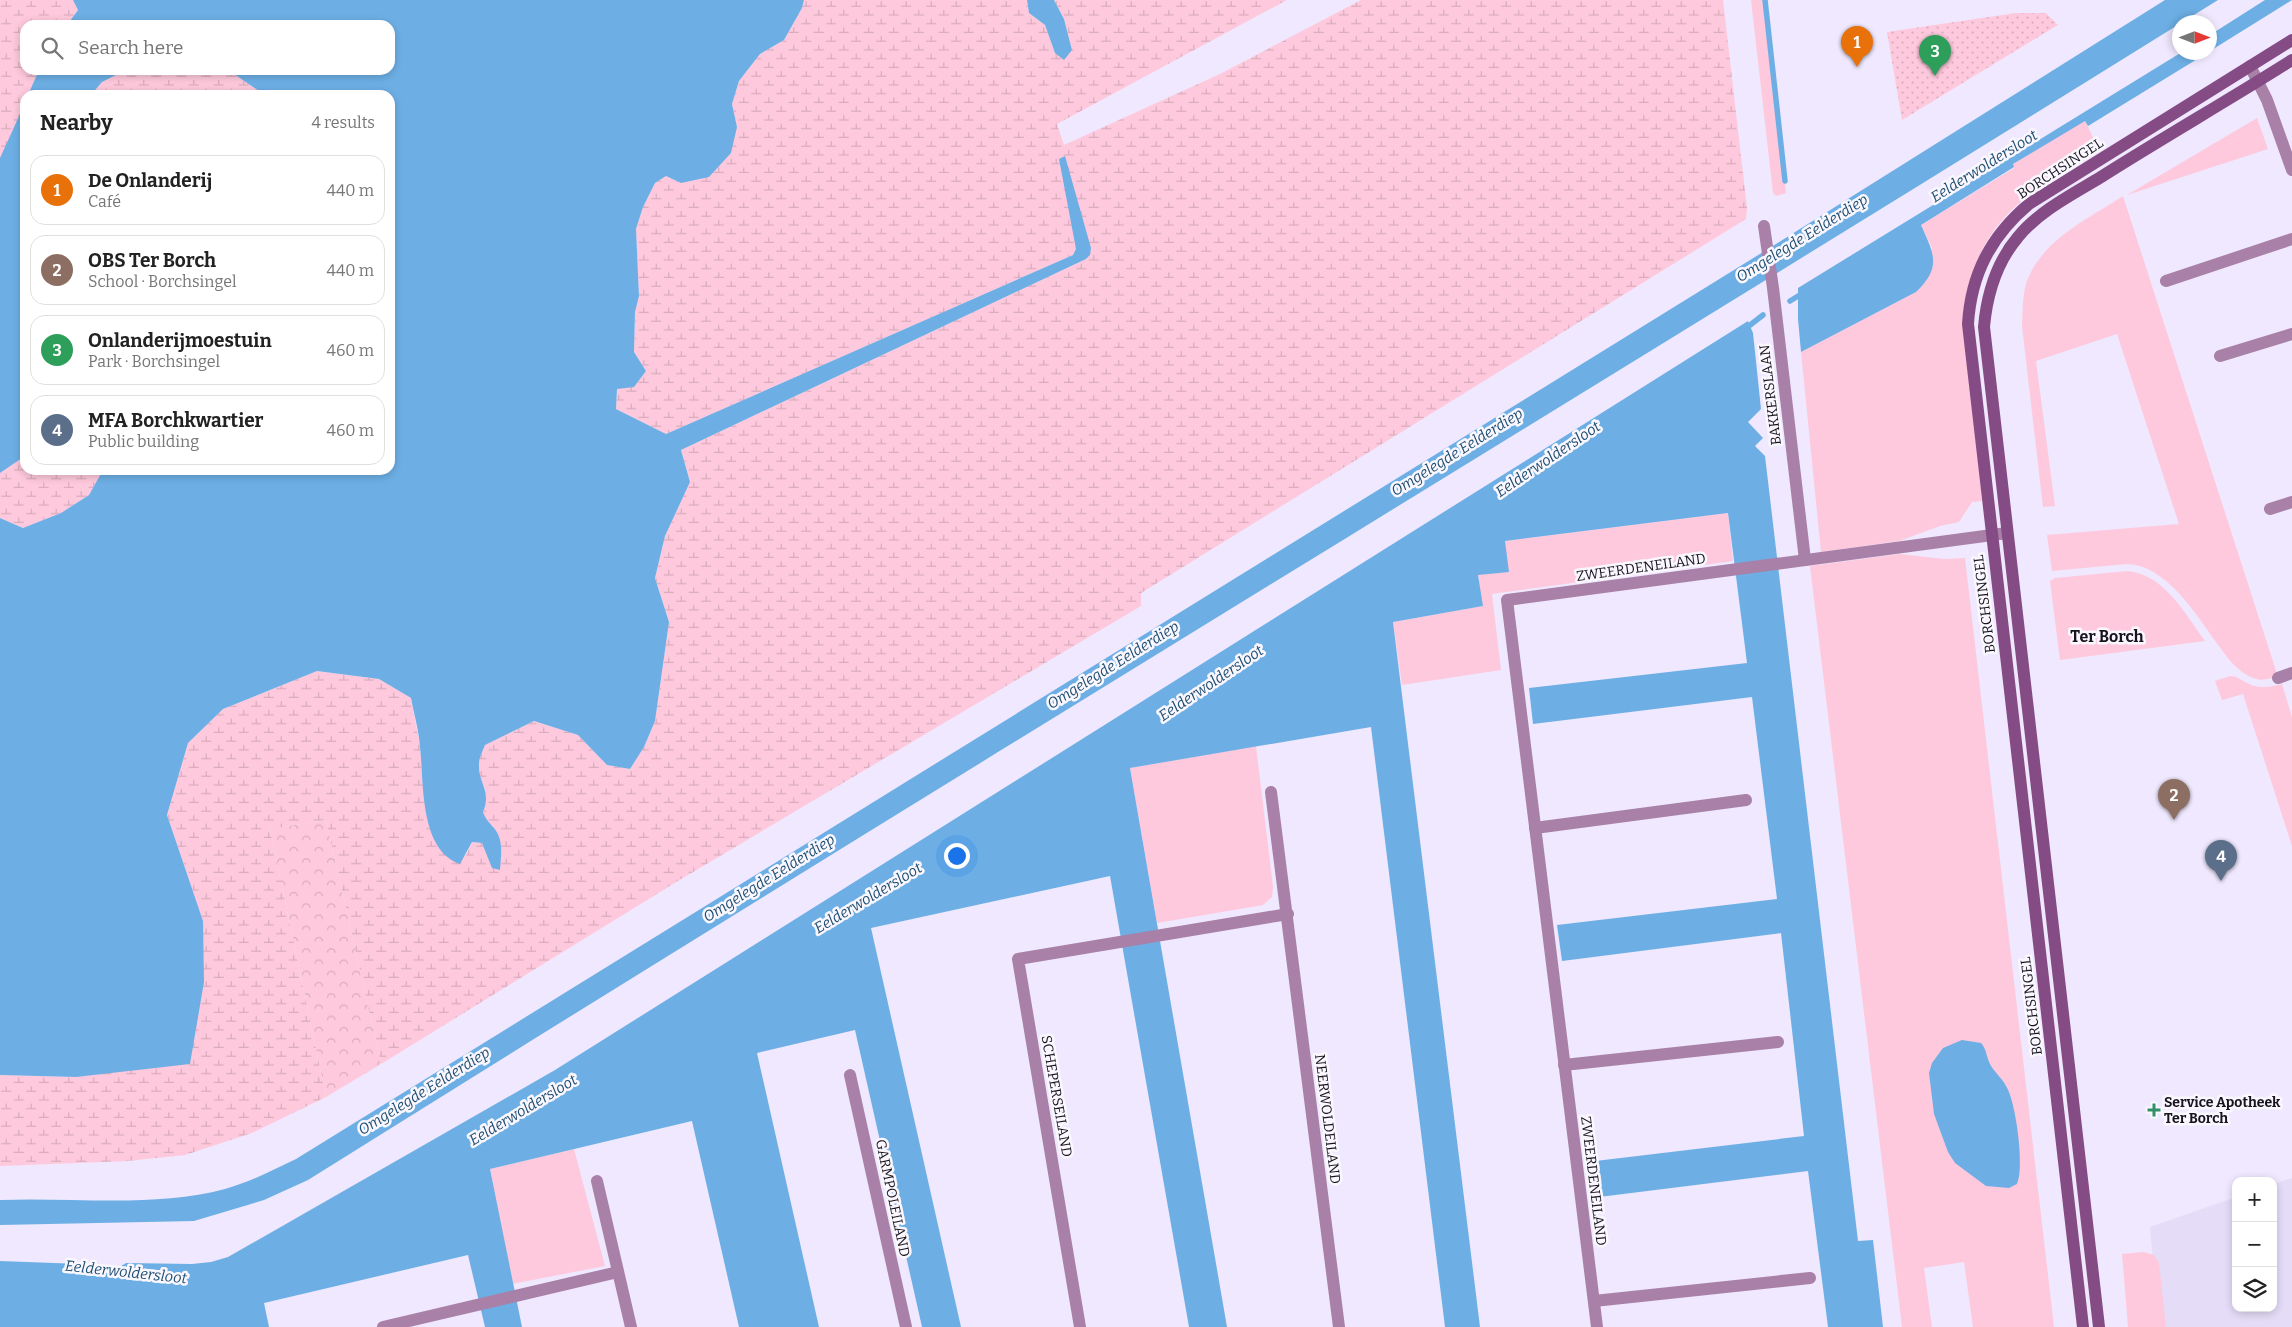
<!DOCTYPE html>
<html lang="en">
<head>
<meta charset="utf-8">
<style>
  body { margin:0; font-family:Bitter,serif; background:#f2f2f2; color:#222 }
  .controls { position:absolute; right:15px; bottom:15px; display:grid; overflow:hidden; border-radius:10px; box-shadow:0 2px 8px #0003 }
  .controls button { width:45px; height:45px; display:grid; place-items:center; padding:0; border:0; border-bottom:1px solid #e0e0e0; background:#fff; color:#222; font:25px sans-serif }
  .compass { position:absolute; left:2172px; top:15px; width:45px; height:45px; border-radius:50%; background:#fff; box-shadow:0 2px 8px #0003; rotate:90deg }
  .you { position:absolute; left:956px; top:855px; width:18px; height:18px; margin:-12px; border:4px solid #fff; border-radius:50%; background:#1a73e8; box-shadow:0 0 0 8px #1a73e833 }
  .badge { display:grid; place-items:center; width:32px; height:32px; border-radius:50%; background:#339067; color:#fff; font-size:16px; font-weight:700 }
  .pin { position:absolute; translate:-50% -41px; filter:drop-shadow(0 1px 2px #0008) }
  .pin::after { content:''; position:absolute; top:26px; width:18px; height:15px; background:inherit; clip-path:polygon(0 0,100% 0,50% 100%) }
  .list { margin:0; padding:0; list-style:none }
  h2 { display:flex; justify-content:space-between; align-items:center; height:65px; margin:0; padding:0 20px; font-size:21px }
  h2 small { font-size:16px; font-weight:400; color:#767676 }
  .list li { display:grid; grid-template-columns:32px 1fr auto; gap:15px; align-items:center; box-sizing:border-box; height:70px; margin:0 10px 10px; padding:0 10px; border:1px solid #e0e0e0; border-radius:15px }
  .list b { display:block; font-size:19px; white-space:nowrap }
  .list p { margin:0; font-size:16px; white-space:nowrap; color:#767676 }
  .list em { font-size:16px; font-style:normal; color:#767676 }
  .icon { flex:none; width:28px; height:28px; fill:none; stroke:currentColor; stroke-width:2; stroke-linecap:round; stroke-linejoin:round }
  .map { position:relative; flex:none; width:2292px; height:1327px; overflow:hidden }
  .search { position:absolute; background:#fff; box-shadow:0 2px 8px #0003; left:20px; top:20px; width:375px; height:55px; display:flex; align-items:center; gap:12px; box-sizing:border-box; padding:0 18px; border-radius:15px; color:#767676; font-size:19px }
  .panel { position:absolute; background:#fff; box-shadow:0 2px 8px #0003; left:20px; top:90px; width:375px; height:385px; border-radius:15px }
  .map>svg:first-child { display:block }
  .built { fill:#e5dcf8 }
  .green { fill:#fec9dc }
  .forest { fill:url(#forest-crowns) }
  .wetland { fill:url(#wetland-marsh) }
  .garden { fill:url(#garden-dots) }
  .water { fill:#6dafe5 }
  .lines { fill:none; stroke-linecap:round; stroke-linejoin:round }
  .stream { stroke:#6dafe5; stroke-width:5.5 }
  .minor { stroke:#a980a7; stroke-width:12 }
  .secondary { stroke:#854b85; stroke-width:12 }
  .poi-dot { fill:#339067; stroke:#faf8fe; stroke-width:2 }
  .labels { text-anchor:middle; stroke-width:5; stroke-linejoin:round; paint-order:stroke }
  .street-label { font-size:14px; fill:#18141e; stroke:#faf8fe }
  .poi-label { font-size:14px; font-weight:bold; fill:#18141e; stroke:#faf8fe; text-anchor:start }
  .water-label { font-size:15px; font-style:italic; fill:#1d4d71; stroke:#faf8fe }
  .quarter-label { font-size:16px; font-weight:bold; fill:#18141e; stroke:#faf8fe }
</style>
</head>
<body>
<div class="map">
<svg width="2292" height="1327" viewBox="0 0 2292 1327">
  <defs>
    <pattern id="forest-crowns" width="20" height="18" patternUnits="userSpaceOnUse" patternTransform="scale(1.25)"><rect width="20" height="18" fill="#fec9dc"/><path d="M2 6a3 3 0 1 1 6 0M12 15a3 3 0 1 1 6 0" fill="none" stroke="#d9acbc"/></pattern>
    <pattern id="wetland-marsh" width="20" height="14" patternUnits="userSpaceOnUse" patternTransform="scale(1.25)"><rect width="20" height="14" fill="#fec9dc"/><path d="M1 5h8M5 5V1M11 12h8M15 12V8" fill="none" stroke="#d9acbc"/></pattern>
    <pattern id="garden-dots" width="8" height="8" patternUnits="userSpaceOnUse" patternTransform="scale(1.25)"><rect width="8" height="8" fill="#fec9dc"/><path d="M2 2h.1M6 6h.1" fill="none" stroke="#d9acbc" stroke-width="1.8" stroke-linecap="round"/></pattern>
  </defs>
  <rect width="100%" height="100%" fill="#efe8fe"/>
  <path class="built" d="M 2292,1178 L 2292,1327 L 2159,1327 L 2150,1227 L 2236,1197 L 2236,1308 L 2273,1308 L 2273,1184 Z"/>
  <g class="green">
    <path d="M 1751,0 L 1765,0 L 1786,193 L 1776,196 L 1773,193 Z"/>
    <path d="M 2257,118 L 2268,149 L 2127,195 Z"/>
    <path d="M 2085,120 L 2098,149 C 2033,191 1985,213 1966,296 L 1982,501 L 1972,502 L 1959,522 L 1940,526 L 1899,541 L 1821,552 L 1801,352 L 1916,292 L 1932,248 L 1921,225 L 2014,168 L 2013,164 Z"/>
    <path d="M 2123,196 L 2278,677 C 2271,678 2263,681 2256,679 C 2238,673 2229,660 2219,646 C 2197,616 2167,565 2127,564 L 2052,571 L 2047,535 L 2179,524 L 2117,334 L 2036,361 L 2055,506 L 2043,507 L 2022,326 C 2023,310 2022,290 2029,276 C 2047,237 2090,218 2123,196 Z"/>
    <path d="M 1728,513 L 1733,561 L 1492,594 L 1501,670 L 1402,685 L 1393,622 L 1482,606 L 1478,575 L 1505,541 Z"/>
    <path d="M 1900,554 L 1944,559 L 1965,558 L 2054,1327 L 1973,1327 L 1964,1262 L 1924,1268 L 1932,1327 L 1902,1327 L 1810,566 Z"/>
    <path d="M 2128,571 C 2165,575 2185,614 2205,641 L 2060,660 L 2050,581 L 2055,578 Z"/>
    <path d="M 2230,676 C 2238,676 2242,681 2249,684 C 2260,689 2270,687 2282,684 L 2292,717 L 2292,846 L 2243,694 L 2222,700 L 2215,681 Z"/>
    <path d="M 1256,746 L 1273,887 L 1272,897 L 1263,905 L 1157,923 L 1130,768 Z"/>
    <path d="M 574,1149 L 605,1266 L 512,1284 L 490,1169 Z"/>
    <path d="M 2144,1252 L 2154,1255 L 2159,1263 L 2166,1327 L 2128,1327 L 2122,1254 Z"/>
  </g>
  <path class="forest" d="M 326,820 L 381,1064 L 326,1097 L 270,829 Z"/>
  <g class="wetland">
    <path d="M 0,0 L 73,0 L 78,10 L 67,25 L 25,25 L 25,70 L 39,70 L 28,95 L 25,95 C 25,115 11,142 0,158 Z"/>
    <path d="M 804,0 L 1027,0 L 1029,13 L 1045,25 L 1055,53 L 1072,50 L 1064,19 L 1054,0 L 1287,0 L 1057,124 L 1064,145 L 1220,74 L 1361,0 L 1723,0 L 1747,208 L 1746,219 L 1141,593 L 1141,606 L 678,881 L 381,1064 L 326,820 L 270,829 L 326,1097 L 252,1133 L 185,1155 L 128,1161 L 0,1166 L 0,1075 L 76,1077 L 203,921 L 167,815 L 188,743 L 223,709 L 317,671 L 379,679 L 411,698 L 420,745 L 423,787 L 465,857 L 472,842 L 483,843 L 492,868 L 493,826 L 486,821 L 483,812 C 492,791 478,783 479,764 C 479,758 483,750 485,745 L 534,721 L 578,735 L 607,765 L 630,769 L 644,747 L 655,721 L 669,622 L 655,578 L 665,536 L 690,482 L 681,450 L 1086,259 L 1090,255 L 1076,250 L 1073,255 L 666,434 L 616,409 L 617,389 L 646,371 L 634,352 L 635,312 L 639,296 L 636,229 L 643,207 L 655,183 L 666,176 L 681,183 L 737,127 L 732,104 L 739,81 L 760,54 L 784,40 L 802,8 Z"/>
    <path d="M 126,70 L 228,70 L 265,95 L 91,95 L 102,82 Z"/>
    <path d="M 25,456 L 25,470 L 103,470 L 89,495 L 61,513 L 23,528 L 0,518 L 0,473 Z"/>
  </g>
  <path class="garden" d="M 2016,13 L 2046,13 L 2058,25 L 1902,120 L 1887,32 Z"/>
  <g class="water">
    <path d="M 73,0 L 804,0 L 802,8 L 784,40 L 760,54 L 739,81 L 732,104 L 737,127 L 731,153 L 709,177 L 681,183 L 666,176 L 655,183 L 643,207 L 636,229 L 639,296 L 635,312 L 634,352 L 646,371 L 634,387 L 617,389 L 616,409 L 666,434 L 1073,255 L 1076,249 L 1059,159 L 1065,156 L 1091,248 L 1090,255 L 1086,259 L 681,450 L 690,482 L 665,536 L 655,578 L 669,622 L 655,721 L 644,747 L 630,769 L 607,765 L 578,735 L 534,721 L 485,745 C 483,750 479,758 479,764 C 478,783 492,791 483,812 C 486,820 489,822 494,828 C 504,840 501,855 500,870 L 492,868 L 482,843 L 472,842 L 460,864 C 419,850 424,782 420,747 C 419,731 414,714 411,698 L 379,679 L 317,671 L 223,709 L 188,743 L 167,815 L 203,921 L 204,982 L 190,1064 L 76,1077 L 0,1075 L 0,518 L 23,528 L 61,513 L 89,495 L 103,470 L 390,470 L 390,95 L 265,95 L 228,70 L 176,70 L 390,70 L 390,25 L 67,25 L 78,10 Z"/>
    <path d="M 1027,0 L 1054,0 L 1064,19 L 1072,50 L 1064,60 L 1055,53 L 1045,25 L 1029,13 Z"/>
    <path d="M 2165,0 L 2218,0 C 1585,394 942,783 308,1180 L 264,1200 L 194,1221 L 0,1225 L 0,1200 C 72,1197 156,1208 225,1189 C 250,1182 273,1170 296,1159 L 1776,244 Z"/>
    <path d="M 2265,0 L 2292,0 L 2210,51 L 2210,35 Z"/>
    <path d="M 2182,52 L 2207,53 L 2088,126 L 2085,121 L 2013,164 L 2014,167 L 1921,225 C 1934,254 1942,267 1916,292 L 1801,352 L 1798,319 L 1798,288 Z"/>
    <path d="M 39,70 L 126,70 L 102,82 L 91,95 L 28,95 Z"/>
    <path d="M 25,103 L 25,456 L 0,473 L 0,158 Z"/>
    <path d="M 1748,321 L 1753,333 L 1761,409 L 1748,422 L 1763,438 L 1755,446 L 1765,456 L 1858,1241 L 1873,1240 L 1883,1327 L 1828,1327 L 1808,1171 L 1591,1198 L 1587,1162 L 1804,1136 L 1781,933 L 1562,961 L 1557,925 L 1777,899 L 1752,697 L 1533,724 L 1529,688 L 1747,663 L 1728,513 L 1505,541 L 1509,572 L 1478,575 L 1483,606 L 1393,622 L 1480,1327 L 1445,1327 L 1371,727 L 1130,768 L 1227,1327 L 1189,1327 L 1110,876 L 871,928 L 961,1327 L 922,1327 L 855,1030 L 757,1053 L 819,1327 L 739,1327 L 692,1121 L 490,1169 L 522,1327 L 485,1327 L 468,1255 L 264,1303 L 269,1327 L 0,1327 L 0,1261 L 81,1264 L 103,1273 L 110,1273 L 126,1263 L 192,1264 L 211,1262 L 228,1257 L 555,1070 Z"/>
    <path d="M 1962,1040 L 1981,1043 C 1987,1050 1986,1056 1990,1064 C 1994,1072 2002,1078 2006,1086 C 2016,1101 2025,1169 2017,1184 L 2009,1188 L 1986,1186 L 1955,1163 L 1948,1152 L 1934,1114 L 1929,1073 L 1932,1063 L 1943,1048 Z"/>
  </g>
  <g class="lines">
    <g class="stream">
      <path d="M 1765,0 L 1785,181"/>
      <path d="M 1790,301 L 1803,293"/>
      <path d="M 1745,329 L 1763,315"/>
    </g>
    <g class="minor">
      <path d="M 2250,66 L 2267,100 L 2292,170"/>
      <path d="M 1764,226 L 1773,288 L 1805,560"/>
      <path d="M 2166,281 L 2292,239"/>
      <path d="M 2220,356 L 2292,334"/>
      <path d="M 2270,509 L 2292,502"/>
      <path d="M 2278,678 L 2292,673"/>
      <path d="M 1271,792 L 1339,1327"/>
      <path d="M 1535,828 L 1746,800"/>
      <path d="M 1564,1065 L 1778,1042"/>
      <path d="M 850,1075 L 906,1327"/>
      <path d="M 597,1181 L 631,1327"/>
      <path d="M 1594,1301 L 1810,1278"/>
      <path d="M 383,1327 L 618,1272"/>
      <path d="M 1080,1327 L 1018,959 L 1288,914"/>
      <path d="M 1597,1327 L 1507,600 L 2007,533"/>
    </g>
    <g class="secondary">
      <path d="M 2083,1327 L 1968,324 C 1971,274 1991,236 2029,204 L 2292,40"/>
      <path d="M 2099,1327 L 1984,327 C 1987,293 1996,263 2018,237 C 2039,211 2073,194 2101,177 C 2164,137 2229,100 2292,60"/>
    </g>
  </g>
  <path class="poi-dot" d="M2151.5 1102.5h5v5h5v5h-5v5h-5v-5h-5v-5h5z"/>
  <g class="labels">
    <g class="street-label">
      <text transform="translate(2060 168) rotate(-33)" y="5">BORCHSINGEL</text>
      <text transform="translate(1770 395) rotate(-97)" y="5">BAKKERSLAAN</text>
      <text transform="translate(1641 567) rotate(-8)" y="5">ZWEERDENEILAND</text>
      <text transform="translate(1984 604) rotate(-97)" y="5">BORCHSINGEL</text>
      <text transform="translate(2031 1006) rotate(-97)" y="5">BORCHSINGEL</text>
      <text transform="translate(1057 1096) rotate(80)" y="5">SCHEPERSEILAND</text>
      <text transform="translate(1328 1119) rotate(83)" y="5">NEERWOLDEILAND</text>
      <text transform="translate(1594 1181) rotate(83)" y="5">ZWEERDENEILAND</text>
      <text transform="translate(893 1198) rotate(78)" y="5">GARMPOLEILAND</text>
    </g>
    <g class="poi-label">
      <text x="2164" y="1107">Service Apotheek<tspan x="2164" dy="16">Ter Borch</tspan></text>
    </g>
    <g class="water-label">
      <text transform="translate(1984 166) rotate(-32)" y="5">Eelderwoldersloot</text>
      <text transform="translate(1802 238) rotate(-32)" y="5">Omgelegde Eelderdiep</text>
      <text transform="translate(1457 452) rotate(-32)" y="5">Omgelegde Eelderdiep</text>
      <text transform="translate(1548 459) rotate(-34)" y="5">Eelderwoldersloot</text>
      <text transform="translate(1113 665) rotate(-32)" y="5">Omgelegde Eelderdiep</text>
      <text transform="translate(1211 683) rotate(-34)" y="5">Eelderwoldersloot</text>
      <text transform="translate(769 878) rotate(-32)" y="5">Omgelegde Eelderdiep</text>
      <text transform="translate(868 898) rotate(-31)" y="5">Eelderwoldersloot</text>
      <text transform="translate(424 1091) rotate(-32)" y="5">Omgelegde Eelderdiep</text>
      <text transform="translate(523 1110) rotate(-31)" y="5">Eelderwoldersloot</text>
      <text transform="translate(126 1272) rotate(6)" y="5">Eelderwoldersloot</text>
    </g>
    <g class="quarter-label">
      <text x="2107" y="642">Ter Borch</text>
    </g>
  </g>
</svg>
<div class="controls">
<button>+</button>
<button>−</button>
<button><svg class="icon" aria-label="layers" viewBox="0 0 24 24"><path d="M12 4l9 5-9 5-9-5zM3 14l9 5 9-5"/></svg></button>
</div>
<svg class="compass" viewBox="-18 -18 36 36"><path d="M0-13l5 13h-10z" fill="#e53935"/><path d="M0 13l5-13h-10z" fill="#767676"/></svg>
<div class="you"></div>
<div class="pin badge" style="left:1857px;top:67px;background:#e8710a">1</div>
<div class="pin badge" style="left:2174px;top:820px;background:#8d6e63">2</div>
<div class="pin badge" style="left:1935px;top:76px;background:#2e9e5b">3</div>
<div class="pin badge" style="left:2221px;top:881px;background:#5c6f8a">4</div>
<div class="search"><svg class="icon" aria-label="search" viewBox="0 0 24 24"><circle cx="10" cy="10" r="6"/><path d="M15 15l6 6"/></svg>Search here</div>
<section class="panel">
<h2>Nearby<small>4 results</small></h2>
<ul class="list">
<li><span class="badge" style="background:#e8710a">1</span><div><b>De Onlanderij</b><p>Café</p></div><em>440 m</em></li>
<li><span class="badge" style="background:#8d6e63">2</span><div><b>OBS Ter Borch</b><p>School · Borchsingel</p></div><em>440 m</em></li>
<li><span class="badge" style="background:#2e9e5b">3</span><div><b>Onlanderijmoestuin</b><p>Park · Borchsingel</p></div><em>460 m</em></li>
<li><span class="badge" style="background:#5c6f8a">4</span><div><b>MFA Borchkwartier</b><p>Public building</p></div><em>460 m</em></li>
</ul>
</section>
</div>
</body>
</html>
